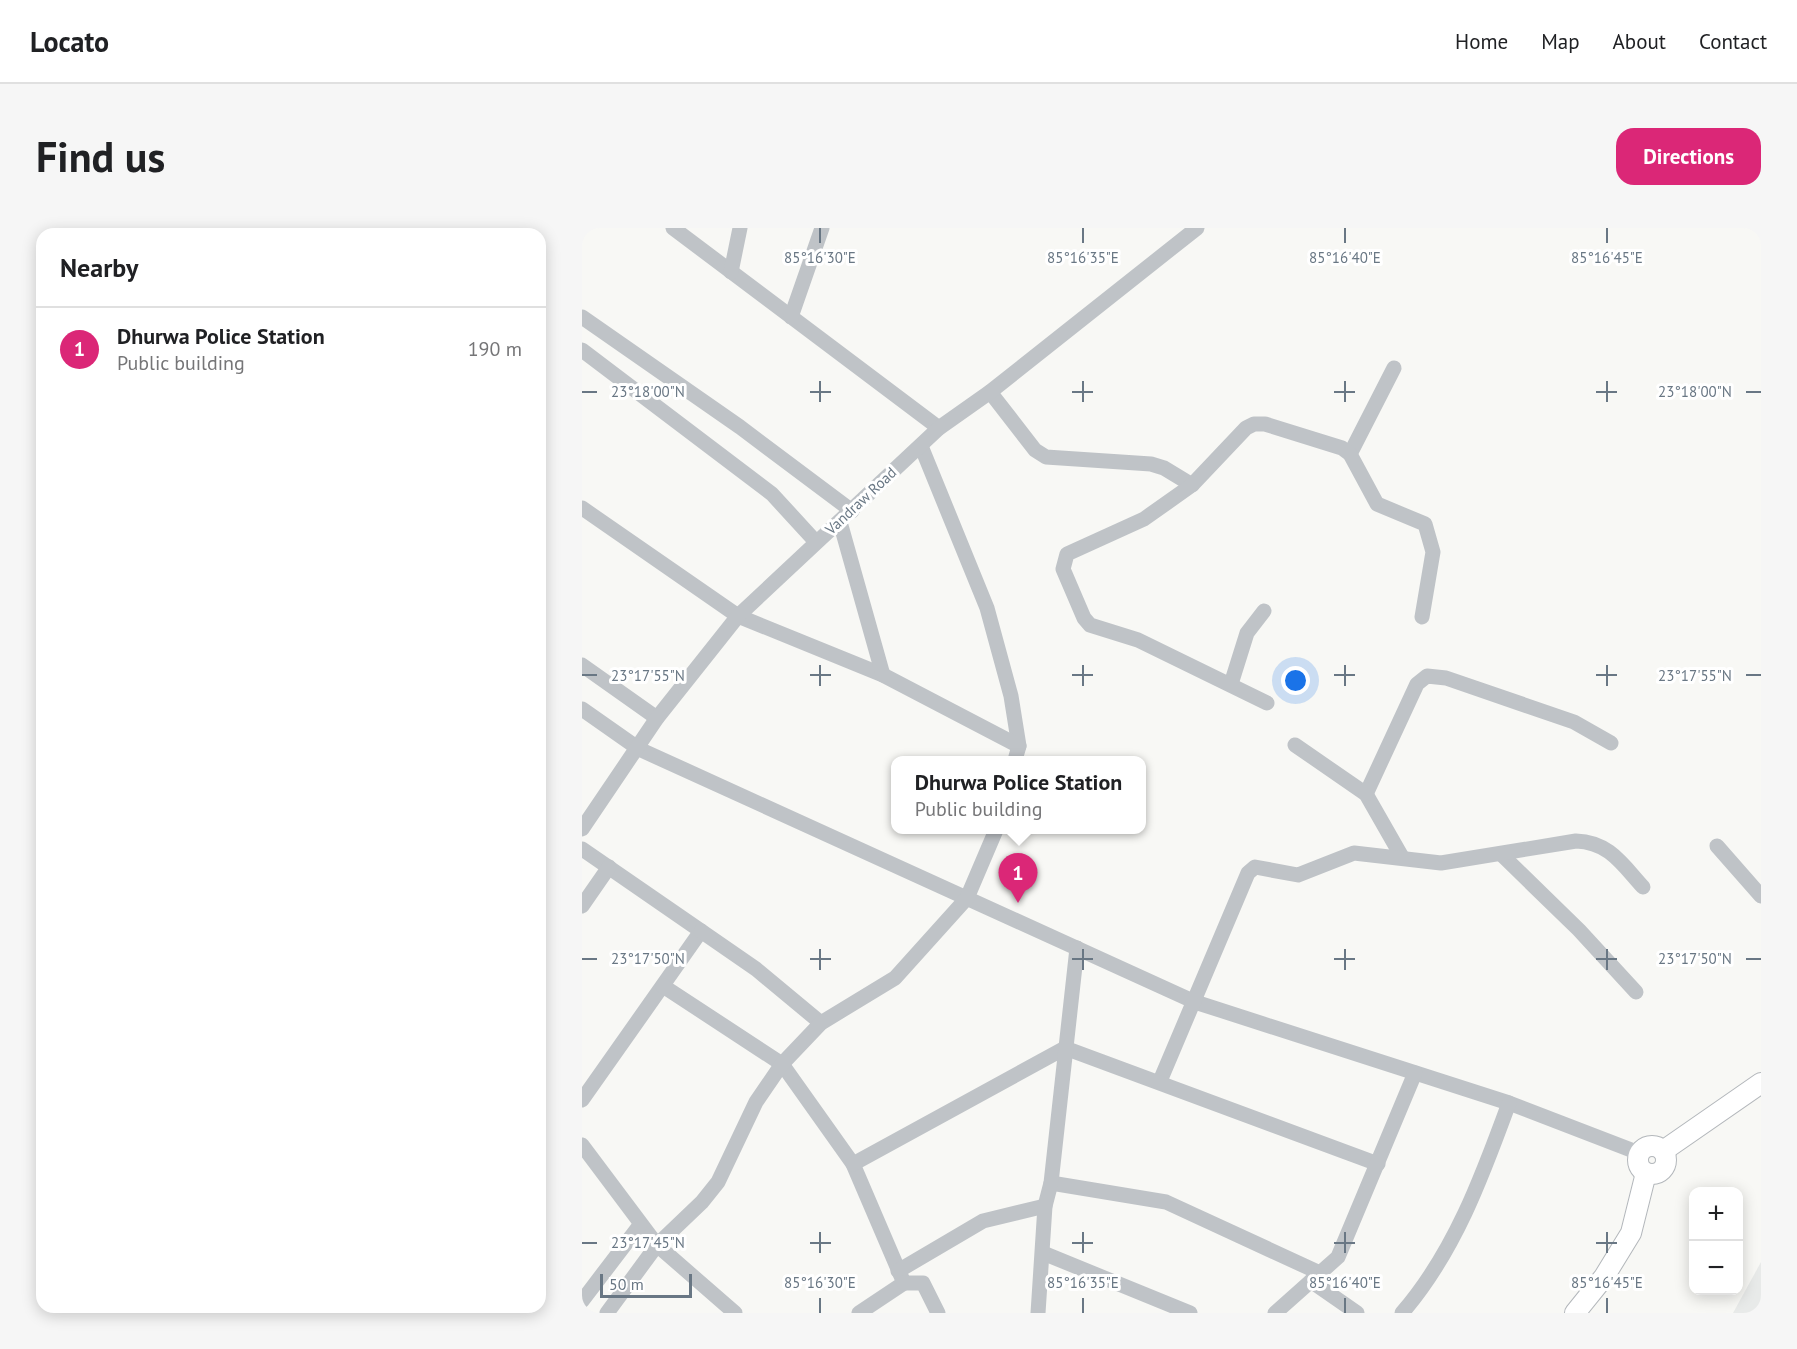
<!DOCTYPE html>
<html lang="en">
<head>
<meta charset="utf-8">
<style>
  body { margin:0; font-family:"PT Sans",sans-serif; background:#f6f6f6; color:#202124 }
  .controls { position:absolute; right:18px; bottom:18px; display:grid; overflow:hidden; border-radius:12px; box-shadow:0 3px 15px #0003 }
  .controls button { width:54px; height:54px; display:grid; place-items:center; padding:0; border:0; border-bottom:2px solid #e0e0e0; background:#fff; color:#202124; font:30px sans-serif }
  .scale { position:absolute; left:18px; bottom:15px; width:92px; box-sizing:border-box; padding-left:6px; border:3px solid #697784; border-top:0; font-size:16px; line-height:21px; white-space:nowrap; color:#697784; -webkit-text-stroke:4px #fff; paint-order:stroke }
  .you { position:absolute; left:714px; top:453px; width:21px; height:21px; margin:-15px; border:4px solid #fff; border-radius:50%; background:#1a73e8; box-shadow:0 0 0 9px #1a73e833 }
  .badge { display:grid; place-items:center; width:39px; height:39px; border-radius:50%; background:#db2777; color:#fff; font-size:20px; font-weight:700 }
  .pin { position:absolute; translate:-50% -50px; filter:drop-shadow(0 2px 3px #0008) }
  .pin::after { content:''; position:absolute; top:32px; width:21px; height:18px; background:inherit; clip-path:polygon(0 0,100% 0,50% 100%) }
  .popup { position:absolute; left:309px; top:528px; width:255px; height:78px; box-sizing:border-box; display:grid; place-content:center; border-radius:12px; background:#fff; filter:drop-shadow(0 2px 4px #0005); font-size:20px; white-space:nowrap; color:#757577 }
  .popup b { font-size:22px; color:#202124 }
  .popup::after { content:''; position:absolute; left:50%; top:100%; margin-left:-12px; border:12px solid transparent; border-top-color:#fff }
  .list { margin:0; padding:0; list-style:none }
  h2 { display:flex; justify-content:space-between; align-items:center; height:78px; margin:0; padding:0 24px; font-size:26px }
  h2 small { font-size:20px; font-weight:400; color:#757577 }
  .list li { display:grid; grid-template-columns:39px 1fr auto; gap:18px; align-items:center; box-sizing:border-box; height:84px; padding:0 24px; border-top:2px solid #e0e0e0 }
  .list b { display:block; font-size:22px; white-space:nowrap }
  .list p { margin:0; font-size:20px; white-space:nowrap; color:#757577 }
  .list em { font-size:20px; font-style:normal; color:#757577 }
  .map { position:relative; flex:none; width:1179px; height:1085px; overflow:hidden; border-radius:18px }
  header { display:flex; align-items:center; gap:36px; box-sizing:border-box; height:84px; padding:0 30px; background:#fff; border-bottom:2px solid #e0e0e0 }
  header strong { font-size:28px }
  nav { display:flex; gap:33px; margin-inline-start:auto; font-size:21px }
  .intro { display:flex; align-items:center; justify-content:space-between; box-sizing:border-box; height:144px; padding:0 36px }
  h1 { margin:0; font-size:42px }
  .button { padding:15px 27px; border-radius:18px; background:#db2777; color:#fff; font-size:21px; font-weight:700 }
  main { display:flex; gap:36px; padding:0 36px }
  aside { flex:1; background:#fff; border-radius:18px; box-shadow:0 3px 15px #0003 }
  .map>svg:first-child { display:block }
  .built { fill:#e8eae9 }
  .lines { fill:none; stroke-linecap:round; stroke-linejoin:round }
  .major-casing { stroke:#b3b7bb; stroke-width:22 }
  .minor { stroke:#bfc3c7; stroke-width:15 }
  .major { stroke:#fff; stroke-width:20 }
  .ticks { fill:none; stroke:#697784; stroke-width:2 }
  .labels { text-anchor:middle; stroke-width:6; stroke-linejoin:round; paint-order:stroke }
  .street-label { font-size:15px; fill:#697784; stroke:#fff }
  .ticks-label { font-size:15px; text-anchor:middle; fill:#697784; stroke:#fff; stroke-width:6; stroke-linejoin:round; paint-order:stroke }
</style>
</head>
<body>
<header>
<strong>Locato</strong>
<nav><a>Home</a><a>Map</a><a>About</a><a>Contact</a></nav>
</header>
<div class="intro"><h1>Find us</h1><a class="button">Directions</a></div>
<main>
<aside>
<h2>Nearby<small></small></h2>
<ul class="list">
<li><span class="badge">1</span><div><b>Dhurwa Police Station</b><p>Public building</p></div><em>190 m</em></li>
</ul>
</aside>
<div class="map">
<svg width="1179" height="1085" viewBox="0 0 1179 1085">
  <rect width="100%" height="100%" fill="#f8f8f5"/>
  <path class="built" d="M 1179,1034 L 1179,1085 L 1151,1085 Z"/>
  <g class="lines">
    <g class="major-casing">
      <g id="major">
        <circle cx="1070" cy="932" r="14"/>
        <path d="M 1081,923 L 1179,855"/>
        <path d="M 993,1085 L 1022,1049 L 1049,1005 L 1064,945"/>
      </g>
    </g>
    <g class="minor">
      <path d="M 91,0 L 357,200"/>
      <path d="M 149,44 L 158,0"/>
      <path d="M 0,89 L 158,199 L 270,283"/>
      <path d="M 209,89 L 240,0"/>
      <path d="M 0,122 L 190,266 L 234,314"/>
      <path d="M 408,164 L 453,222 L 464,229 L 569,236 L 582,240 L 610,257"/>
      <path d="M 339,218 L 405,380 L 429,468 L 437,518 L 433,532"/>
      <path d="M 768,226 L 812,140"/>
      <path d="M 0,280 L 156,388 L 301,447 L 437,518"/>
      <path d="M 258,294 L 301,447"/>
      <path d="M 0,437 L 75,490"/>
      <path d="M 649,456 L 665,405 L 682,383"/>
      <path d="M 685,475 L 556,412 L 508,397 L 502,390 L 481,341 L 485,326 L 562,291 L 610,257 L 664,200 L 672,196 L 683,196 L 760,220 L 768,226 L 795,276 L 843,296 L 851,324 L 840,389"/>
      <path d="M 0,481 L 57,521 L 613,774 L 927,875 L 1057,925"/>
      <path d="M 713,517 L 784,566 L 820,629"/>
      <path d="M 784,566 L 835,456 L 845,448 L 864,450 L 992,494 L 1029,515"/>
      <path d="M 0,601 L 75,490 L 156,388 L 357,200 L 408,164 L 615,0"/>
      <path d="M 1135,618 L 1179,668"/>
      <path d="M 0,621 L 119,703 L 0,872"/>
      <path d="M 920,627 L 997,702 L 1054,764"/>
      <path d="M 0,678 L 27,639"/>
      <path d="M 119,703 L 174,741 L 239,795"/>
      <path d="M 81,758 L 200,836 L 271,936 L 322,1055 L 277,1085"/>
      <path d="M 578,853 L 666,645 L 673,639 L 716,647 L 772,625 L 859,635 L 994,613 C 1027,614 1040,636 1061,659"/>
      <path d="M 0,917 L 75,1017 L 153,1085"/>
      <path d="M 271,936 L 483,820 L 796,936"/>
      <path d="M 469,955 L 584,974 L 738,1045"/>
      <path d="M 461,1025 L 608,1085"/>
      <path d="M 316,1043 L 401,993 L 463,978"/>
      <path d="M 729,1053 L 775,1085"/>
      <path d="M 322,1055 L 341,1055 L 356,1085"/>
      <path d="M 0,1073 L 58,997"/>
      <path d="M 25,1085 L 75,1017 L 120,974 L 136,954 L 174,874 L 200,836 L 239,795 L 313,750 L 385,670 L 414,602"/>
      <path d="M 456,1085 L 463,978 L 469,955 L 495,720"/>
      <path d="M 693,1085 L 756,1029 L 833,845"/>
      <path d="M 820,1085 C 872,1025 900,949 927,875"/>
    </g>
    <use href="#major" class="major"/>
  </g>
  <path class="ticks" d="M 238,0 L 238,15M 501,0 L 501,15M 763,0 L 763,15M 1025,0 L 1025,15M 238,153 L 238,174M 501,153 L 501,174M 763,153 L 763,174M 1025,153 L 1025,174M 0,164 L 15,164M 228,164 L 249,164M 490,164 L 511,164M 752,164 L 773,164M 1014,164 L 1035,164M 1164,164 L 1179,164M 238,437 L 238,458M 501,437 L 501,458M 763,437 L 763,458M 1025,437 L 1025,458M 0,447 L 15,447M 228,447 L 249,447M 490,447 L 511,447M 752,447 L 773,447M 1014,447 L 1035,447M 1164,447 L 1179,447M 238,721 L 238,742M 501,721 L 501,742M 763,721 L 763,742M 1025,721 L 1025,742M 0,731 L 15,731M 228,731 L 249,731M 490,731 L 511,731M 752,731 L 773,731M 1014,731 L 1035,731M 1164,731 L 1179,731M 238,1004 L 238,1025M 501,1004 L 501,1025M 763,1004 L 763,1025M 1025,1004 L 1025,1025M 0,1015 L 15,1015M 228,1015 L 249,1015M 490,1015 L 511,1015M 752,1015 L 773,1015M 1014,1015 L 1035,1015M 238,1070 L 238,1085M 501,1070 L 501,1085M 763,1070 L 763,1085M 1025,1070 L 1025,1085"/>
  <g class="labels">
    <g class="street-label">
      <text transform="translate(279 273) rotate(-43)" y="5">Vandraw Road</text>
    </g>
  </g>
  <g class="ticks-label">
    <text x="238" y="35">85°16'30"E</text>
    <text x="501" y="35">85°16'35"E</text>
    <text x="763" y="35">85°16'40"E</text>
    <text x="1025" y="35">85°16'45"E</text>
    <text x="66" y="169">23°18'00"N</text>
    <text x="1113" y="169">23°18'00"N</text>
    <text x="66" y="453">23°17'55"N</text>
    <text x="1113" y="453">23°17'55"N</text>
    <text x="66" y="736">23°17'50"N</text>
    <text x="1113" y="736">23°17'50"N</text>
    <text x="66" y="1020">23°17'45"N</text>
    <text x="238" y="1060">85°16'30"E</text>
    <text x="501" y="1060">85°16'35"E</text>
    <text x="763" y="1060">85°16'40"E</text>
    <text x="1025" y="1060">85°16'45"E</text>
  </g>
</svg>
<div class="controls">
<button>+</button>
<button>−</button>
</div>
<div class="scale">50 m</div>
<div class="you"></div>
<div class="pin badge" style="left:436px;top:675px">1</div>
<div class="popup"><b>Dhurwa Police Station</b>Public building</div>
</div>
</main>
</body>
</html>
